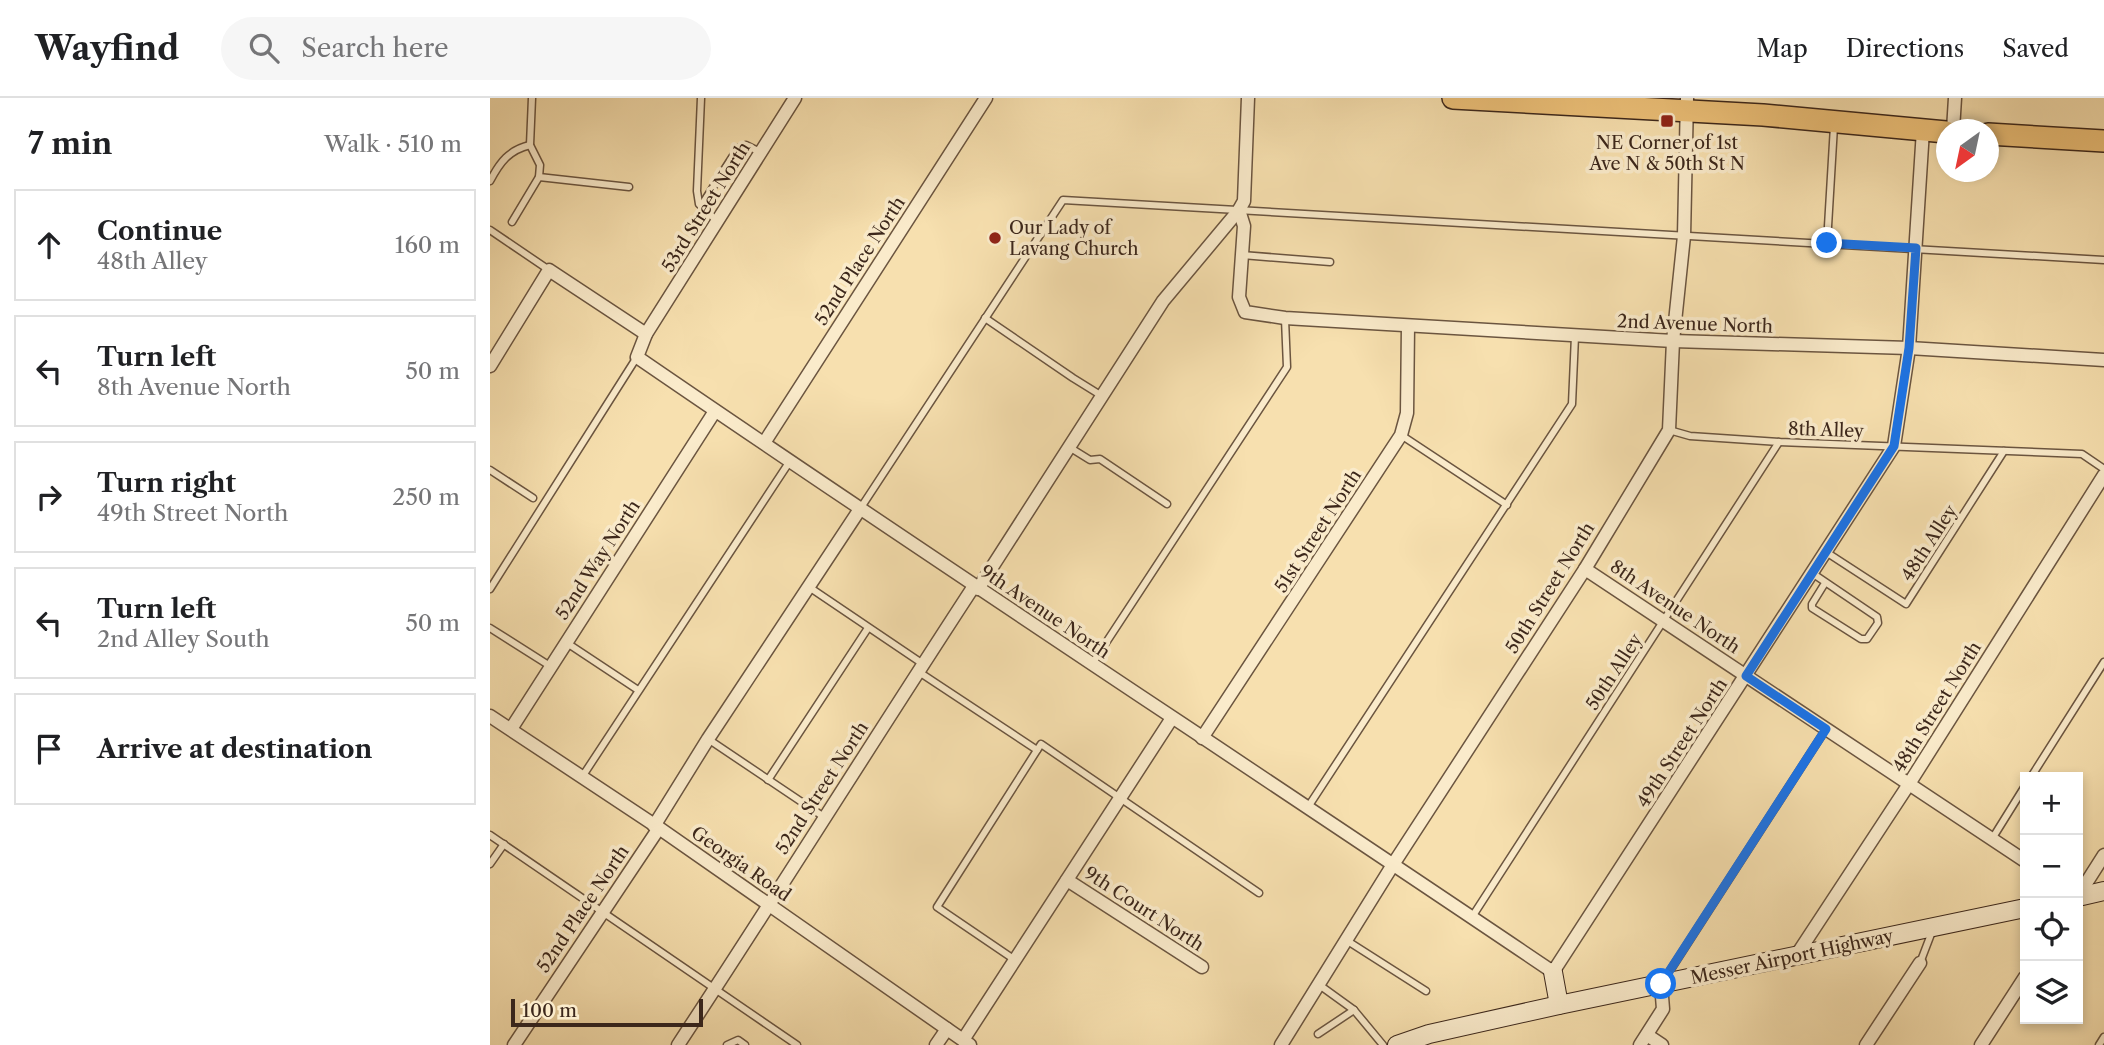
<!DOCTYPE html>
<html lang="en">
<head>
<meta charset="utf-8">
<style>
  body { margin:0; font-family:"Libre Caslon Text",serif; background:#f6f6f6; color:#202124 }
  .controls { position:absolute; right:21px; bottom:21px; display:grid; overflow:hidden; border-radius:0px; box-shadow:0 4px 10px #0003 }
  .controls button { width:63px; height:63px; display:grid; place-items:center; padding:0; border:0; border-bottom:2px solid #e0e0e0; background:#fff; color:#202124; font:35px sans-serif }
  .compass { position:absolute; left:1446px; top:21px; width:63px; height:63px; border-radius:50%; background:#fff; box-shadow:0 4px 10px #0003; rotate:213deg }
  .scale { position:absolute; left:21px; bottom:18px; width:192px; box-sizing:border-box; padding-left:7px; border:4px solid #3c271b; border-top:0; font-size:19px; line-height:24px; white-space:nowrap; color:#3c271b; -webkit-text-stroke:5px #faebcb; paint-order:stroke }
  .stop { position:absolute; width:21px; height:21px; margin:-16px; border:5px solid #1a73e8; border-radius:50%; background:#fff }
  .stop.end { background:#1a73e8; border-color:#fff; box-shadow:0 2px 7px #0008 }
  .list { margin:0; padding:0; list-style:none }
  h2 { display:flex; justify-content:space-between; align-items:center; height:91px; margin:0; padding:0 28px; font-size:30px }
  h2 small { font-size:23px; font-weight:400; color:#757577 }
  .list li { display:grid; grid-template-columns:46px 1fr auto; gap:21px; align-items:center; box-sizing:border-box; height:112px; margin:0 14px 14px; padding:0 14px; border:2px solid #e0e0e0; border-radius:0px }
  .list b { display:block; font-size:26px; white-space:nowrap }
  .list p { margin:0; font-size:23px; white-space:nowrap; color:#757577 }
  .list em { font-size:23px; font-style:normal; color:#757577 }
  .icon { flex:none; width:38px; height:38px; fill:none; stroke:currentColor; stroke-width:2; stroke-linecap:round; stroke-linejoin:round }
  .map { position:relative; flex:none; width:1614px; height:947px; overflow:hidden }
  header { display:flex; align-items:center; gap:42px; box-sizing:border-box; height:98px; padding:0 35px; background:#fff; border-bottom:2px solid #e0e0e0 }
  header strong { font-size:33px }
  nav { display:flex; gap:38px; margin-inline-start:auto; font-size:24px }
  .search { width:490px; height:63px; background:#f6f6f6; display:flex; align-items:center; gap:18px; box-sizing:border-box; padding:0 24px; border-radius:38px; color:#757577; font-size:26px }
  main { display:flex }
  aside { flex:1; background:#fff }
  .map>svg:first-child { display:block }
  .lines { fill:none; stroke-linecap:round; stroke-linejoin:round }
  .lane-casing { stroke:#6b5540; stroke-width:9 }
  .street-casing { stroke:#6b5540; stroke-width:15 }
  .secondary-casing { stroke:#3c271b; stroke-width:20 }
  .primary-casing { stroke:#3c271b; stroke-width:24 }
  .lane { stroke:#faebcb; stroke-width:6 }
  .street { stroke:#faebcb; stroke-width:12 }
  .secondary { stroke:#faebcb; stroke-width:18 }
  .primary { stroke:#ecc078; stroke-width:21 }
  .route { stroke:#1a73e8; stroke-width:9 }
  .poi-dot { fill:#8f2418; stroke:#faebcb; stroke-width:2.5 }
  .labels { text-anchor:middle; stroke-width:7; stroke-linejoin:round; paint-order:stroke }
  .poi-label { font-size:18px; fill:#3c271b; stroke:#faebcb }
  .street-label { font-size:18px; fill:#3c271b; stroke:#faebcb }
</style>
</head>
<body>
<header>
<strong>Wayfind</strong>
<div class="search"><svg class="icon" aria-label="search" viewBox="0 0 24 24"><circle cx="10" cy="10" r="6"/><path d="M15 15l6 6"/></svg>Search here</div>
<nav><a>Map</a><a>Directions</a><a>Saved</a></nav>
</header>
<main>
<aside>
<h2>7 min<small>Walk · 510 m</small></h2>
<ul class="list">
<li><svg class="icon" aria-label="ahead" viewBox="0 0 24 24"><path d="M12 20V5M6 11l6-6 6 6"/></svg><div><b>Continue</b><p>48th Alley</p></div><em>160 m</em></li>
<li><svg class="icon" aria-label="left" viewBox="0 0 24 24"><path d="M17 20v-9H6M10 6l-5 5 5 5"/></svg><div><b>Turn left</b><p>8th Avenue North</p></div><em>50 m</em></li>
<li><svg class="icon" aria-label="right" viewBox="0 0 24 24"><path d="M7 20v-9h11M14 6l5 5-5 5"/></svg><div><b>Turn right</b><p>49th Street North</p></div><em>250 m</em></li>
<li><svg class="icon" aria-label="left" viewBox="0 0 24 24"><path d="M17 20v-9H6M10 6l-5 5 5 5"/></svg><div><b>Turn left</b><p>2nd Alley South</p></div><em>50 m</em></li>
<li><svg class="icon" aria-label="arrive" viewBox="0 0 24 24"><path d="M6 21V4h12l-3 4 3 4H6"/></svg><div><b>Arrive at destination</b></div></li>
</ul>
</aside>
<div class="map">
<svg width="1614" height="947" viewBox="0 0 1614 947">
  <rect width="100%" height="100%" fill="#f7e0af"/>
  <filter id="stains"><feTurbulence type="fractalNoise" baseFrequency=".00286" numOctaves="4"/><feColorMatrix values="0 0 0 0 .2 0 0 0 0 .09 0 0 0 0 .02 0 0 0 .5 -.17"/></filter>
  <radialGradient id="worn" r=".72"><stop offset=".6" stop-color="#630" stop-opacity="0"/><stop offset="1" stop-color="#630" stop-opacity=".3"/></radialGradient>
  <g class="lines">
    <g class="lane-casing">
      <g id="lane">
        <path d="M 211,0 L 207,93 L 209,106 L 227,123"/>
        <path d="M 49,79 L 139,89"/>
        <path d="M 0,83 C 10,64 19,52 40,47"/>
        <path d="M 211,108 L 248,50 L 256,47 L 270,54"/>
        <path d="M 22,124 L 49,79 L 50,67 L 40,47 L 42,0"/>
        <path d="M 0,132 L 59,172"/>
        <path d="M 1337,145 L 1344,28"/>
        <path d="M 752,157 L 840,164"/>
        <path d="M 495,220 L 583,280 L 612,298"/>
        <path d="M 1179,332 L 1200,338 L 1289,344 L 1592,356 L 1614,371"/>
        <path d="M 911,337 L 1017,407"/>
        <path d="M 579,349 L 600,362 L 610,361 L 677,406"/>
        <path d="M 0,372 L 43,400"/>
        <path d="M 370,411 L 573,102 L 1614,162"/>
        <path d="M 1336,454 L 1416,506 L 1514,353"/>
        <path d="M 1322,475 L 1387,519 L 1388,525 L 1377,541 L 1371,541 L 1322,510 L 1322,506 L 1335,485"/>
        <path d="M 319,489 L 433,566"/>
        <path d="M 0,491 L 147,259"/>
        <path d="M 0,530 L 60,568"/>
        <path d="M 77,545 L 148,592"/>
        <path d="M 602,566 L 797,269 L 795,221"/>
        <path d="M 429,574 L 547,652"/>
        <path d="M 218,641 L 334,719"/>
        <path d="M 92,679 L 300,363"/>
        <path d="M 1541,679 L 1614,564"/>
        <path d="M 278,682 L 378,530"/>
        <path d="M 818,709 L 1082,306 L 1085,238"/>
        <path d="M 0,737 L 307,947"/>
        <path d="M 1502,741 L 1535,688"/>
        <path d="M 0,766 L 14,746"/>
        <path d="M 982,819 L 1289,344"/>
        <path d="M 856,842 L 936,893"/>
        <path d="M 525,862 L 447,809 L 551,646 L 769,795"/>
        <path d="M 1430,865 L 1443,831"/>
        <path d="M 1174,882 L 1336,631"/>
        <path d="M 828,886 L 864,912 L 893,947"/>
        <path d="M 828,936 L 864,912"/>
        <path d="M 237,947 L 248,942 L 255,947"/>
        <path d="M 1609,947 L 1614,939"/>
      </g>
    </g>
    <g class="street-casing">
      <g id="street">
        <path d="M 305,0 L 156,236 L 147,259 C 450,467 758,668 1063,874 L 1404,348 L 1419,250 L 1433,32"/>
        <path d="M 1463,32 L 1465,0"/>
        <path d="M 749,112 L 754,128 L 749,199 L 755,214 L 795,220 L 1183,243 L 1419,250 L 1614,262"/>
        <path d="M 0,268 L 59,172 L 156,236"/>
        <path d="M 274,345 L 496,0"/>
        <path d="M 1095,471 L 1535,763"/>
        <path d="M 488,491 L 673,203 L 749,112 L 754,103 L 758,0"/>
        <path d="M 0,618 L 169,730 L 480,947"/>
        <path d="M 21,631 L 225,313"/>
        <path d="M 712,640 L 911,337 L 917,315 L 918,228"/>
        <path d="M 164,728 L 218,641 L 370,411"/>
        <path d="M 577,782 L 712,869"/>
        <path d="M 1588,798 L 1614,757"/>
        <path d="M 1306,858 L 1419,686 L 1614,377"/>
        <path d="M 1157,937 L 1172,947"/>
        <path d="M 473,942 L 682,620"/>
        <path d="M 24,947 L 169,730"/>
        <path d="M 188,947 C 288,795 384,641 484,488"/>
        <path d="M 446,947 L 457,931"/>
        <path d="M 791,947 L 904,765 L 1095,471 L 1179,332 L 1183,243 L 1194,138 L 1197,0"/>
        <path d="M 1150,947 L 1173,911 L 1171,886"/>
        <path d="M 1376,947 L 1430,865"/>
        <path d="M 1491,947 L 1535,879"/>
      </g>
    </g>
    <g class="secondary-casing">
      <g id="secondary">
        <path d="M 1588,799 L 1614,793"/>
        <path d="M 1063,874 L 1069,907"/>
        <path d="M 907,947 L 939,936 L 1069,907 L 1535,810"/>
      </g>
    </g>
    <g class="primary-casing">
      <g id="primary">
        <path d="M 963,0 L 1273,17 L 1456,34"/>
        <path d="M 1498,36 L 1614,43"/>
      </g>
    </g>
    <use href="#lane" class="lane"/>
    <use href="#street" class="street"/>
    <use href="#secondary" class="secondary"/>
    <use href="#primary" class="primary"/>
  </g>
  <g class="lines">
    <path class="route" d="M 1171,886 L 1336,631 L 1256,578 L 1404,348 L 1419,250 L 1426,150 L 1337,145"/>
  </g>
  <g class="poi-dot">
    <rect x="1170" y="16" width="14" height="14" rx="3.5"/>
    <circle cx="505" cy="140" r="7"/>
  </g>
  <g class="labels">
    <g class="poi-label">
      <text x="1177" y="51">NE Corner of 1st<tspan x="1177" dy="21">Ave N &amp; 50th St N</tspan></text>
      <text x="519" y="136" text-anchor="start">Our Lady of<tspan x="519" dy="21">Lavang Church</tspan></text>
    </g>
    <g class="street-label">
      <text transform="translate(216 109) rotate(-58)" y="6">53rd Street North</text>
      <text transform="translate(370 163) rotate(-57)" y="6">52nd Place North</text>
      <text transform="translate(1205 226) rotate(2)" y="6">2nd Avenue North</text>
      <text transform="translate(1336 332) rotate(2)" y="6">8th Alley</text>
      <text transform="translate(828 433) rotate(-57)" y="6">51st Street North</text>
      <text transform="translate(1439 445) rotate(-57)" y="6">48th Alley</text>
      <text transform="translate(108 462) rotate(-57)" y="6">52nd Way North</text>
      <text transform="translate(1060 490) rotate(-58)" y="6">50th Street North</text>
      <text transform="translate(1185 509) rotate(34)" y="6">8th Avenue North</text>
      <text transform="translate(555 514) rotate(34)" y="6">9th Avenue North</text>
      <text transform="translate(1124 574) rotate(-57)" y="6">50th Alley</text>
      <text transform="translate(1447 609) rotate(-58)" y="6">48th Street North</text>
      <text transform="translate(1192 645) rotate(-57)" y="6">49th Street North</text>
      <text transform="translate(332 690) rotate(-57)" y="6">52nd Street North</text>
      <text transform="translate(251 766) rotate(35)" y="6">Georgia Road</text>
      <text transform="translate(93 811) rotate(-56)" y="6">52nd Place North</text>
      <text transform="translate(654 811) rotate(33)" y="6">9th Court North</text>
      <text transform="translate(1302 859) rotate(-12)" y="6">Messer Airport Highway</text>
    </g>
  </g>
  <rect width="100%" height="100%" filter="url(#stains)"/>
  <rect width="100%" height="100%" fill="url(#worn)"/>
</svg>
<div class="controls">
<button>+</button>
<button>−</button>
<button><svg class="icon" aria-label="locate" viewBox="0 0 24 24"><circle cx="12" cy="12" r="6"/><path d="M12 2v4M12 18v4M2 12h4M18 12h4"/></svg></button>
<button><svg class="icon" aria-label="layers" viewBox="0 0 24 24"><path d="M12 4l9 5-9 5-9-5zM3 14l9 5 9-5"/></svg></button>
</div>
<svg class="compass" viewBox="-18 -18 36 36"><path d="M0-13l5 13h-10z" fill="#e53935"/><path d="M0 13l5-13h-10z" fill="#757577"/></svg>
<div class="scale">100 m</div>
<div class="stop" style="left:1171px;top:886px"></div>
<div class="stop end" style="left:1337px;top:145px"></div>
</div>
</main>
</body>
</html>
